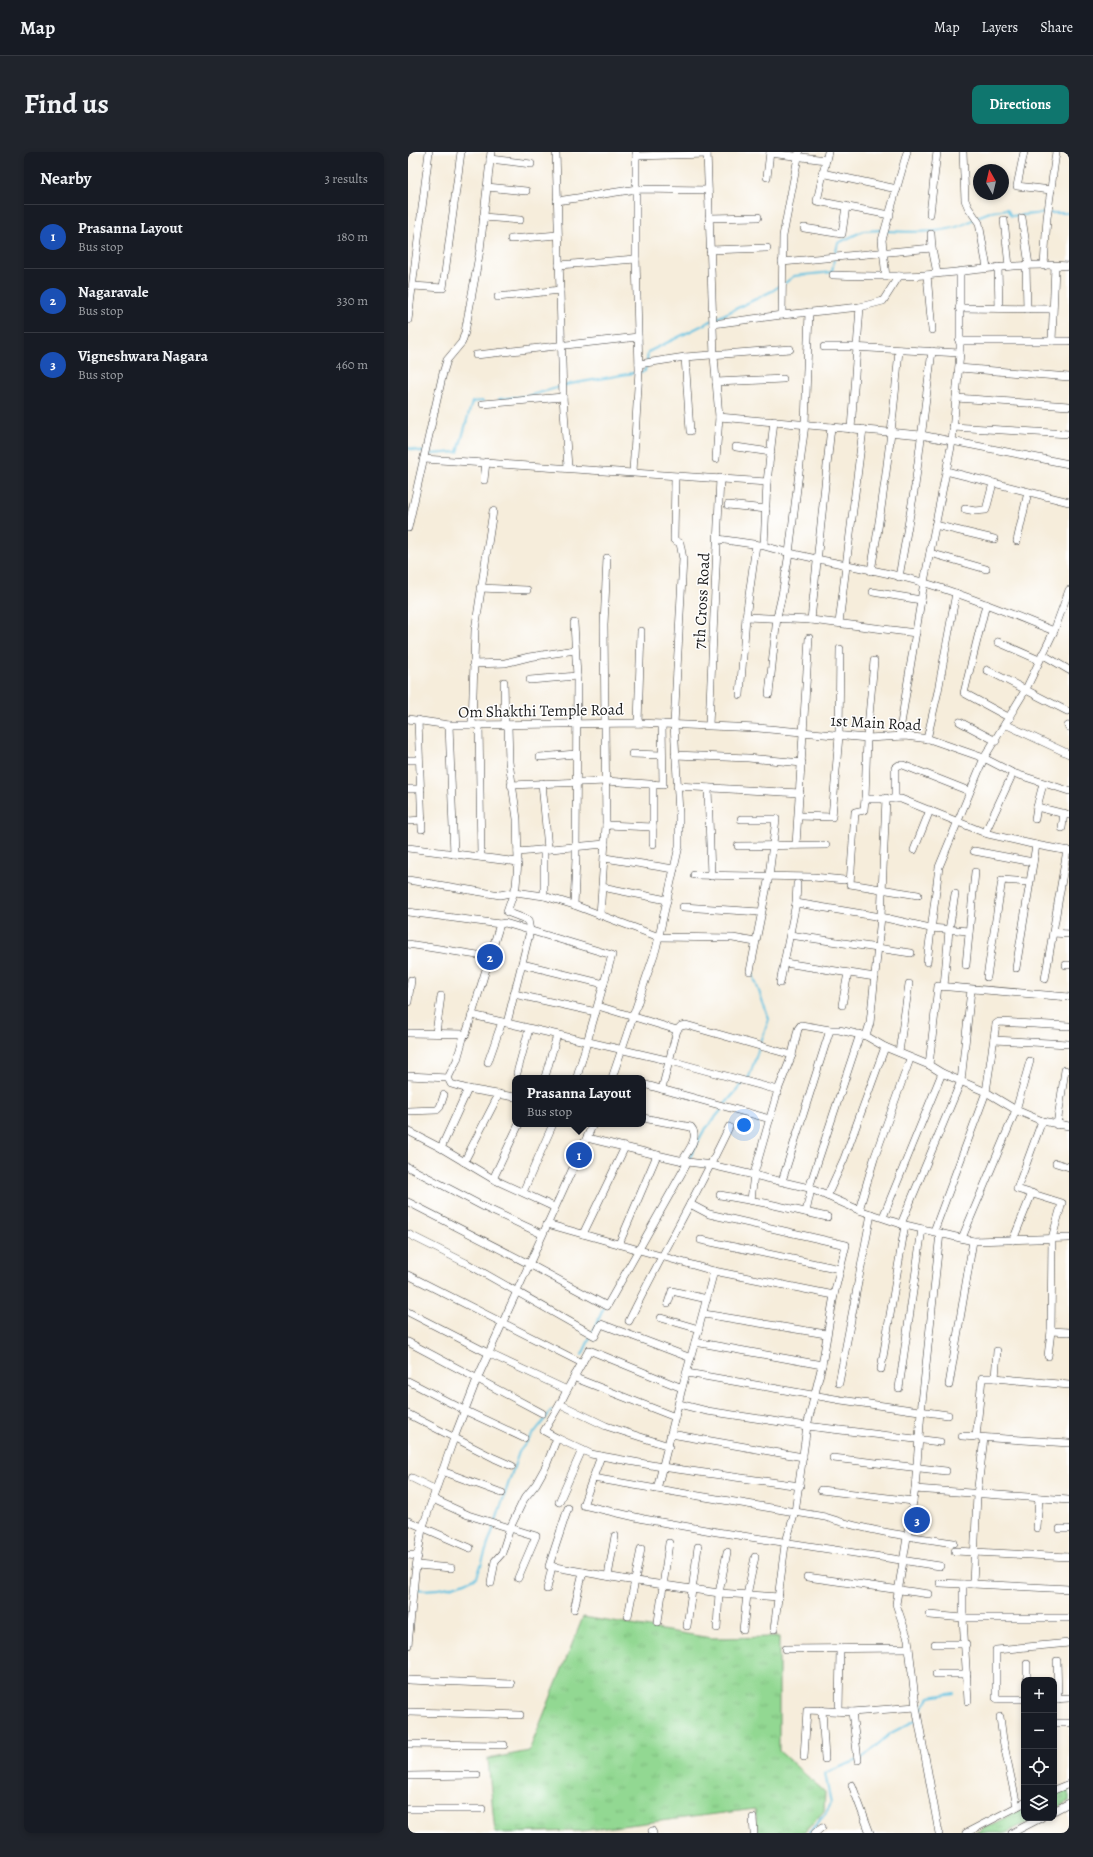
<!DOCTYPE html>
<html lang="en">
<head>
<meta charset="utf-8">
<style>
  body { margin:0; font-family:Alegreya,serif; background:#20242c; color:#f1f3f6 }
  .controls { position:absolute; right:12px; bottom:12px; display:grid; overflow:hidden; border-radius:8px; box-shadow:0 2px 6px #0003 }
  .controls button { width:36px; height:36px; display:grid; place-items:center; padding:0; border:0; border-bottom:1px solid #363941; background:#171b24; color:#f1f3f6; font:20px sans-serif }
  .compass { position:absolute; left:565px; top:12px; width:36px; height:36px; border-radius:50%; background:#171b24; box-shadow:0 2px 6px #0003; rotate:352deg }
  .you { position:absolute; left:336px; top:973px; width:14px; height:14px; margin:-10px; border:3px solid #fff; border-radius:50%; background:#1a73e8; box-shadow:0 0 0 6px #1a73e833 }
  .badge { display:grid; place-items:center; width:26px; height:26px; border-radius:50%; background:#0f766e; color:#fff; font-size:13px; font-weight:700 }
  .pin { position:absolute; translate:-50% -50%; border:2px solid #fff; box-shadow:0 1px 4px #0006 }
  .popup { position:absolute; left:104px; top:923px; width:134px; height:52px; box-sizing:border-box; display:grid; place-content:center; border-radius:8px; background:#171b24; filter:drop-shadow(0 1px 3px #0005); font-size:13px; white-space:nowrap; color:#9ea1a6 }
  .popup b { font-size:15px; color:#f1f3f6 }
  .popup::after { content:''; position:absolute; left:50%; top:100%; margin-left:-8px; border:8px solid transparent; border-top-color:#171b24 }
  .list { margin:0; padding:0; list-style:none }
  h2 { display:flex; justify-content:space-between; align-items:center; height:52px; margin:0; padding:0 16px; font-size:17px }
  h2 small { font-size:13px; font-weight:400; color:#9ea1a6 }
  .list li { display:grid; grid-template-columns:26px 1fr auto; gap:12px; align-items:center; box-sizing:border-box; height:64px; padding:0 16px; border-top:1px solid #363941 }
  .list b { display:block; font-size:15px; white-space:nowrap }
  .list p { margin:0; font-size:13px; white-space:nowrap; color:#9ea1a6 }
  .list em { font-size:13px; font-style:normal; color:#9ea1a6 }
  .icon { flex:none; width:22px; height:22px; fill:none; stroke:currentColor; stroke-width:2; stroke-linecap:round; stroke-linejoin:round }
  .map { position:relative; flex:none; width:661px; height:1681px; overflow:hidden; border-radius:8px }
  header { display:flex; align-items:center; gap:24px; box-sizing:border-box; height:56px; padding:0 20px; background:#171b24; border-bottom:1px solid #363941 }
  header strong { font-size:19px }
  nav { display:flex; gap:22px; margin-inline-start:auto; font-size:14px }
  .intro { display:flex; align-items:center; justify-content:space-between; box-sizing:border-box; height:96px; padding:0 24px }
  h1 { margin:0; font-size:28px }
  .button { padding:10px 18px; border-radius:8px; background:#0f766e; color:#fff; font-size:14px; font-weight:700 }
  main { display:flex; gap:24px; padding:0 24px }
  aside { flex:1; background:#171b24; border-radius:8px; box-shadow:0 2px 6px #0003 }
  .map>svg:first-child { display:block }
  .grass { fill:url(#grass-tufts); stroke:#577a57 }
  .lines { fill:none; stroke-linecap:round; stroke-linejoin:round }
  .stream { stroke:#64c2e2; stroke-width:2 }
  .minor-casing { stroke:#3d3b39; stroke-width:8 }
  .minor { stroke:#fff; stroke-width:7 }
  .labels { text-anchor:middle; stroke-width:3; stroke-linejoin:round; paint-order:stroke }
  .street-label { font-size:16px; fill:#1c1c1c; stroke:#fff }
</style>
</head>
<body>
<header>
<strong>Map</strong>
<nav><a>Map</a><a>Layers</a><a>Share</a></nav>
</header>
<div class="intro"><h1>Find us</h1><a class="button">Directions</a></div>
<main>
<aside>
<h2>Nearby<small>3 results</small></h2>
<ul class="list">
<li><span class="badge" style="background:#1a4fb4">1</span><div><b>Prasanna Layout</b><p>Bus stop</p></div><em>180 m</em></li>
<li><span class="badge" style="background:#1a4fb4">2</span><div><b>Nagaravale</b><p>Bus stop</p></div><em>330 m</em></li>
<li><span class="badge" style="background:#1a4fb4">3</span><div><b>Vigneshwara Nagara</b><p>Bus stop</p></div><em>460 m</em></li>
</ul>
</aside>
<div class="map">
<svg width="661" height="1681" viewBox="0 0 661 1681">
  <defs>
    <pattern id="grass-tufts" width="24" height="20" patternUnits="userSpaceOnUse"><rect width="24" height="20" fill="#92d892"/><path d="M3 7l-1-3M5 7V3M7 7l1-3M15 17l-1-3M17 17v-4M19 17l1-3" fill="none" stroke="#7db97d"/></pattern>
  </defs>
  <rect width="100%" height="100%" fill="#fff"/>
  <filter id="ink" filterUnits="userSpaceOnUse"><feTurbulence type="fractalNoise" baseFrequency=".025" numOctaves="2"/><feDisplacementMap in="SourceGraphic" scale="8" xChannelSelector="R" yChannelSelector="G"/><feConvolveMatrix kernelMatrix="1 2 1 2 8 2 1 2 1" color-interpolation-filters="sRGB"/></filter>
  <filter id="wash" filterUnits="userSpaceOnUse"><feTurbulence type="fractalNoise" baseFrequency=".012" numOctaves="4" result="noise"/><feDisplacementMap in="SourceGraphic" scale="16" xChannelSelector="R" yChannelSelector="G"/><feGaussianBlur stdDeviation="0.9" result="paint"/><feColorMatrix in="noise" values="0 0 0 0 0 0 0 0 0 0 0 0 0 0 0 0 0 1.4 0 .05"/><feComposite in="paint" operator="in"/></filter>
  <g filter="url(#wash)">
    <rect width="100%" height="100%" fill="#f6eddb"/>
    <g class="grass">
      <path d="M 175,1465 L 303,1486 L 371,1485 L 371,1599 L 417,1640 L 416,1659 L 396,1681 L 350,1681 L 347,1657 L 174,1679 L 87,1681 L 80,1607 L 121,1599 Z"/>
      <path d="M 661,1634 L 661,1649 L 646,1657 L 646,1641 Z"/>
      <path d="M 616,1656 L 616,1666 L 628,1666 L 598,1681 L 567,1681 Z"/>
    </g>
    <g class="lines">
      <g class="stream">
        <path d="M 642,61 L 661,61"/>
        <path d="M 569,65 L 582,60 L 599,57 L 603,64 L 638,61"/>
        <path d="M 478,79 C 506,80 541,83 566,67"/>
        <path d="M 427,104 L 430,91 L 455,79 L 474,78"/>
        <path d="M 377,131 L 386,124 L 424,120 L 426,108"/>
        <path d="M 239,209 L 240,200 L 364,139 L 373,133"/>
        <path d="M 91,247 L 120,244 L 162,232 L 237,219 L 238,213"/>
        <path d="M 0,296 L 22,302 L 50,300 L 64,250 L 75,249"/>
        <path d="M 338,928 L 341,925 L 361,867 L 344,820"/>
        <path d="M 317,952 L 335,931"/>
        <path d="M 280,1009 L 295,980 L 315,956"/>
        <path d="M 185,1180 L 196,1155"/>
        <path d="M 174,1203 L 183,1184"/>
        <path d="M 7,1437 C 29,1440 50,1434 69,1425 L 111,1300 L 144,1258"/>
        <path d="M 511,1560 L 522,1545 L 546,1541"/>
        <path d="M 401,1681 L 417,1662 L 423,1652 L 417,1621 L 453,1607 L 483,1581 L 508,1568"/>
      </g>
    </g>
  </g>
  <g filter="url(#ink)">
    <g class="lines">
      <g class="minor-casing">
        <g id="minor">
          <path d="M 148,0 L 155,245 L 160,315"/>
          <path d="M 299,0 L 306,204 L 311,265 L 308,307"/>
          <path d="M 391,0 L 375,84 L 374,163 L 452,155 L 443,277"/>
          <path d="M 555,0 L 557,48 L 560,55 L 571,71 L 579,116"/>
          <path d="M 616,0 L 609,34 L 643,38"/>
          <path d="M 362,1 L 418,8 L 409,49 L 482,63"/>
          <path d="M 228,4 L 299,2"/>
          <path d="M 82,7 L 123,12"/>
          <path d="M 418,8 L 420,0"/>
          <path d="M 414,21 L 489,37"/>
          <path d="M 359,25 L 362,0"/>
          <path d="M 79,35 L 118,39"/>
          <path d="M 149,49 L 229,37 L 300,38"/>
          <path d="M 522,62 L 529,0"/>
          <path d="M 75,65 L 112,68"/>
          <path d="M 301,66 L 350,65"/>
          <path d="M 614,66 L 621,113"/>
          <path d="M 596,68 L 601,114"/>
          <path d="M 396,76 L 434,82 L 438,54"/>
          <path d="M 103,87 L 150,83"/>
          <path d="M 524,96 L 529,121"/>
          <path d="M 302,98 L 359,96"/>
          <path d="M 374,110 L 524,96 L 523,82"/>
          <path d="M 151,113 L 228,107"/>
          <path d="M 618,113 L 619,157"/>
          <path d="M 636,114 L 639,66 L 648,0"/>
          <path d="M 590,115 L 591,156"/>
          <path d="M 425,123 C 456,124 487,125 517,123 C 566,119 612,110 661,114"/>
          <path d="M 519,123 L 524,178"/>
          <path d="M 478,125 L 474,88 L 499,0"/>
          <path d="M 5,134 L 35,136 L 53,0"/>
          <path d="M 90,145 L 152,138"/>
          <path d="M 452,155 L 475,149 L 491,124"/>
          <path d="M 551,156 L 644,157"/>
          <path d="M 0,168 L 21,0"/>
          <path d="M 305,172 L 374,163"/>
          <path d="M 551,189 L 661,189"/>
          <path d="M 644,189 L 647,114"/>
          <path d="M 416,195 L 443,195 L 552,201"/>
          <path d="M 68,203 L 230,185"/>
          <path d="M 277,205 L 282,279"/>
          <path d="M 231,212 L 277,205 L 382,197"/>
          <path d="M 551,216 L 661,225"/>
          <path d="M 308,230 L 375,227"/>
          <path d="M 548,246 L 661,254"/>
          <path d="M 75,252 L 155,245"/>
          <path d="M 311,265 L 513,283 L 661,312"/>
          <path d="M 366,269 L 359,330 L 356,394 C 409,410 464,415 517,431 C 561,444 603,462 646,479"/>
          <path d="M 545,275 L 661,282"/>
          <path d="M 328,295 L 363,300"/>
          <path d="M 16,307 L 359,330"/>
          <path d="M 538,319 L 661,350"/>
          <path d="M 225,320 L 231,218 L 228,107 L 228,0"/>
          <path d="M 76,328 L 78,310"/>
          <path d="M 320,353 L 358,357"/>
          <path d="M 557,357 L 567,359 L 578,358 L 585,331"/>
          <path d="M 527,373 L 586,387"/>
          <path d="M 0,376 L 35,221 L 39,208 L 54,190 L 57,180 L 72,98 L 83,0"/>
          <path d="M 310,387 L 352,393"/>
          <path d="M 609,389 L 620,340"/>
          <path d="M 522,401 L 578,417"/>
          <path d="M 199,406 L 196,473 L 198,673 L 194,735 L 259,748"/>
          <path d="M 463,419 C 476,345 485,272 491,198"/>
          <path d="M 491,425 L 507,334 L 524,199"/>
          <path d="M 72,436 L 119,438"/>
          <path d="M 465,440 L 513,448"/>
          <path d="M 578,452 L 556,541 L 602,566"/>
          <path d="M 338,465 L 403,468 L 508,481"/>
          <path d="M 403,468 L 423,275"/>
          <path d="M 166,471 L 169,524 L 168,706 L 166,753 L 251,785 L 325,786 L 347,790"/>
          <path d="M 431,471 L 455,277"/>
          <path d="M 590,490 L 631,508"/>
          <path d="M 634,502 L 661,518"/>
          <path d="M 466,509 L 459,586 L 457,647 L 493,647 L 580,682 L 628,693 L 661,699"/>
          <path d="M 65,512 L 97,511 L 121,505 L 167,498"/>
          <path d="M 579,518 L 659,559"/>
          <path d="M 122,528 L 169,524"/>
          <path d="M 96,530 L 97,573"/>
          <path d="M 361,542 L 369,465 L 374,443 L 381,401 L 397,272 L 401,160"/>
          <path d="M 332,543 L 338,465 L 348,393"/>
          <path d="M 0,567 L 41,573 L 64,573 L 230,571 L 350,576 L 459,586 L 497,584 L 521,587 L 576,606 L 605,621 L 661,639"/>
          <path d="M 10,568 L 14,677"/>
          <path d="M 552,570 L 588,589"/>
          <path d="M 230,571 L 233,479"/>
          <path d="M 597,572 L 661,602"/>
          <path d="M 41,573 L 46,702"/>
          <path d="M 64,573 L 67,478 L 85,359"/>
          <path d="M 71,573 L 73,705"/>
          <path d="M 301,573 L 312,326"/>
          <path d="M 660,574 L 661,575"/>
          <path d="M 491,584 L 516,430 L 544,290 L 552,201 L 552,120"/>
          <path d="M 519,587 L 530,539 L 548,441"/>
          <path d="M 224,602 L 254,603"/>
          <path d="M 267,603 L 340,606 L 394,611"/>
          <path d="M 132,605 L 168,602"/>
          <path d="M 0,608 L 11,608"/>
          <path d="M 134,631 L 140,697"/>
          <path d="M 245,632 L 245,692"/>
          <path d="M 635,632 L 629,655 L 661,663"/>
          <path d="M 103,633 L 198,629 L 255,633 L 254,572"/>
          <path d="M 269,634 L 392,641"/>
          <path d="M 300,636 L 303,724"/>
          <path d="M 0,637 L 13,637"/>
          <path d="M 457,647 L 456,658 L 447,660 L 442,732 L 510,743"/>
          <path d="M 487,647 L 487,616 L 491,613 L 495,613 L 561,639"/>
          <path d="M 391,664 L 424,665 L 431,584 L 432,497"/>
          <path d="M 333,667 L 368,667 L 361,724 L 342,819"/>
          <path d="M 627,667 L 629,655"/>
          <path d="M 0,669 L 14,668"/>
          <path d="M 198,673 L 245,675"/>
          <path d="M 654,676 L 656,661"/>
          <path d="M 577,681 L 605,621"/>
          <path d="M 388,693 L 401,486"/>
          <path d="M 330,694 L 418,693"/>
          <path d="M 0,696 L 110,710"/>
          <path d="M 506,698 L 522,658"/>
          <path d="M 566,699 L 625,710"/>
          <path d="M 110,700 L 197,692"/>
          <path d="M 197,706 L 266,717"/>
          <path d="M 286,723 L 405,725 L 436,728"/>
          <path d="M 0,728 L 92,743 L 107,740 L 136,744 L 136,698"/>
          <path d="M 136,744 L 166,753"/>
          <path d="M 388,751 L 473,765 L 522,776 L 561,779"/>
          <path d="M 275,755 L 353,760"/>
          <path d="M 0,760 L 92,772 L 58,882 L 0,881"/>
          <path d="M 192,763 L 194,735"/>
          <path d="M 92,772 L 97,771 L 204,803 L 169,925"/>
          <path d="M 645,781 L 661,782"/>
          <path d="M 382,783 L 503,801"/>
          <path d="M 0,792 L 82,805"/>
          <path d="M 519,810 L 531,715 L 576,606 L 618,537 L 646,479 L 661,438"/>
          <path d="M 377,811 L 467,825"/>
          <path d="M 114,812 L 196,832"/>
          <path d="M 558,813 L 567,720"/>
          <path d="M 658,813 L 661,813"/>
          <path d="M 608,816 L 628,693"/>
          <path d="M 579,825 L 594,728 L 621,730"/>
          <path d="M 637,827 L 659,698"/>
          <path d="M 372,831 L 388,751 L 389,732"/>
          <path d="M 536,834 L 541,778 L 547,742"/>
          <path d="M 106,842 L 188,860"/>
          <path d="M 0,850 L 3,828"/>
          <path d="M 434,853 L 440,821"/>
          <path d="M 190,854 L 269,878 L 273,874 L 278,873 L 384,903"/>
          <path d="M 64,863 L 263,909 L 370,938"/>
          <path d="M 99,871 L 122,779 L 120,768 L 99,760 L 108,734 L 110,710 L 109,667 L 101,610 L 100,573"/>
          <path d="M 28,881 L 33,844"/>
          <path d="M 56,883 L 49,908 L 40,926 L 43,932 L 60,937 L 107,945"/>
          <path d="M 458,884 L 462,871 L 473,765 L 478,646"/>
          <path d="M 586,888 L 661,892"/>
          <path d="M 491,900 L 501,832"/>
          <path d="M 80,910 L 94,870"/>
          <path d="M 521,913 L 530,834 L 661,845"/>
          <path d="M 109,921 L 121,877"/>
          <path d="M 0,924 L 40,926"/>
          <path d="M 137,925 L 149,883"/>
          <path d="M 204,926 L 248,797 L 271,694 L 271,661 L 266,572 L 275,407 L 272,391 L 266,388 L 267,325"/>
          <path d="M 235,932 L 362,967"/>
          <path d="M 60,937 L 33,996 L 85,1027 L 146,1055"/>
          <path d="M 254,937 L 269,878"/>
          <path d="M 0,959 L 29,958 L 32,955 L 36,943"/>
          <path d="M 235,966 L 283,975 C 292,985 280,999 274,1009"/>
          <path d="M 634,969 L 609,1037 L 654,1051 L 644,1086 L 643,1179 L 640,1204"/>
          <path d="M 649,973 L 657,918"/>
          <path d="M 0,979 L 33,996"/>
          <path d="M 179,986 L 249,1003 L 280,1010 L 303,1013 L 401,1036 L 451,1058 L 493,1072 L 565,1089 L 661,1086"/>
          <path d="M 56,1010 L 91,942"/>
          <path d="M 648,1011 L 661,1015"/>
          <path d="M 0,1015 L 78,1056 L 134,1082"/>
          <path d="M 85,1027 L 111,972"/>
          <path d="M 374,1029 L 422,878"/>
          <path d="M 401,1036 L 452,882"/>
          <path d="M 115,1040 L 145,972"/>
          <path d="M 312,1043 L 357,1051 L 419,1065"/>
          <path d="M 419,1044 L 436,1007 L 477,895"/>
          <path d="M 343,1048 L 346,1022 L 370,938 L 384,903 L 390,877 L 393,873 L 422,878 L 431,878 L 458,884 L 477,895 L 521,913 L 534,921 L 578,940 L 608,958 L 634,969 L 661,974"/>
          <path d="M 0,1050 L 121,1112 L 199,1154 L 280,1010"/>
          <path d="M 282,1052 L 301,1062 L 438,1093 L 426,1143 L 414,1213 L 399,1274 L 387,1360 L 377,1393 L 366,1477"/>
          <path d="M 451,1058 L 466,1007 L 502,907"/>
          <path d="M 398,1060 L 403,1037"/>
          <path d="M 475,1065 L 534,921"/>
          <path d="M 139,1072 L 306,1119 L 426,1143"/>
          <path d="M 493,1072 L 553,929 L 563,838"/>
          <path d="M 526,1079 L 578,940 L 588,872 L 591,870 L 661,874"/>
          <path d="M 0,1082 L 58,1111 L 187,1184 L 193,1172 L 283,1206"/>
          <path d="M 175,1082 L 217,995"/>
          <path d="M 554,1086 L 608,958 L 622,909"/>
          <path d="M 293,1088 L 432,1117"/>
          <path d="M 605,1088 L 624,1041"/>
          <path d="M 211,1092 L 249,1003"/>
          <path d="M 0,1123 L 174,1211"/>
          <path d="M 260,1151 L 264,1139 L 299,1147"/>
          <path d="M 0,1160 L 82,1202 L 159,1238 L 152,1252 L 198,1274 L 261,1294"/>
          <path d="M 296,1162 L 418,1182"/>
          <path d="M 253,1166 L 291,1177"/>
          <path d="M 221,1169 C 253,1103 290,1041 321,975"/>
          <path d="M 643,1179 L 661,1180"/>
          <path d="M 0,1190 L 134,1261"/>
          <path d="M 287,1190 L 306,1119"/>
          <path d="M 473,1217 L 497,1073"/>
          <path d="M 279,1221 L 433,1248 L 540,1263"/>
          <path d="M 167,1223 L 170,1227 L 267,1265 L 274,1236"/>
          <path d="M 587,1226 L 661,1233"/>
          <path d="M 0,1229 L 58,1259 L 116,1286"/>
          <path d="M 431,1231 L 463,1062"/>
          <path d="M 541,1233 L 565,1089"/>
          <path d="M 491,1236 L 514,1077"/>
          <path d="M 159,1238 L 181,1198 L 274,1236 L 287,1190 L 414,1213"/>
          <path d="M 271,1252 L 299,1259 L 399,1274 L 532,1290"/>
          <path d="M 0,1262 L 86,1306 L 104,1314"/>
          <path d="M 267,1265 L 249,1337 L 417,1365 C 459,1379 503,1385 546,1391"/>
          <path d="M 263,1282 L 395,1305"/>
          <path d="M 554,1284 L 661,1291"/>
          <path d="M 568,1285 L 574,1226 L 587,1226 L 589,1199"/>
          <path d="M 149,1286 L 136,1279 L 152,1252"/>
          <path d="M 193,1304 L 175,1353 L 236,1367 L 309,1380 L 532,1414"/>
          <path d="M 425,1306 L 538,1319"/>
          <path d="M 34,1319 L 94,1341"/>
          <path d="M 4,1326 L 28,1338"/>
          <path d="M 185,1326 L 249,1337"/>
          <path d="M 507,1337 L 513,1260 L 532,1081"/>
          <path d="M 413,1338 L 505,1349"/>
          <path d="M 25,1347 L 60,1363 L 102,1376 L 116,1347 L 128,1332 L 138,1314 L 149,1286 L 183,1302 L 193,1304 L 254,1315 L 392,1334"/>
          <path d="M 151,1350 L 174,1298"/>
          <path d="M 160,1356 L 141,1414 L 215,1427 L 311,1441 L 371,1445"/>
          <path d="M 0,1369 L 62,1396"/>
          <path d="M 629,1376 L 631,1346"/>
          <path d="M 652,1377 L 661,1377"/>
          <path d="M 547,1399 L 661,1405"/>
          <path d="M 0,1403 L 10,1404"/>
          <path d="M 9,1413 L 43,1416"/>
          <path d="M 200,1424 L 207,1384"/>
          <path d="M 399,1425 L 521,1442"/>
          <path d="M 83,1431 L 87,1409 L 94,1401 L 102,1376 L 128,1384 L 110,1426"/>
          <path d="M 532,1431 L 555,1432"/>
          <path d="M 565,1432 L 661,1437"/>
          <path d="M 139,1437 L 144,1414"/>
          <path d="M 166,1457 L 175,1420"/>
          <path d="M 522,1463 L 555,1466 L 661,1466"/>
          <path d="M 220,1464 L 233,1397"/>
          <path d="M 250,1470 L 261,1391"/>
          <path d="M 279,1474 L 290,1395"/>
          <path d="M 309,1476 L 311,1441 L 319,1400"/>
          <path d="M 335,1478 L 339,1443 L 347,1405"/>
          <path d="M 527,1492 L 558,1492"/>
          <path d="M 0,1493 L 7,1421 L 14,1377 L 46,1286 L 69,1227 L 185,972"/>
          <path d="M 378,1497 L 501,1496"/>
          <path d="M 649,1509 L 650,1547"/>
          <path d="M 619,1512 L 619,1528"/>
          <path d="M 528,1522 L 559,1522"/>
          <path d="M 0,1528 L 103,1532"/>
          <path d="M 616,1547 L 590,1547 L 588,1546 L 588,1498 L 661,1491"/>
          <path d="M 646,1547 L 661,1546"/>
          <path d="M 560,1549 L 555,1466 L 555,1432 L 565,1432 L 569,1343 L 576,1286"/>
          <path d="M 414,1558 L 417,1607"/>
          <path d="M 431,1559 L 432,1498"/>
          <path d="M 0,1560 L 112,1563"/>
          <path d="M 444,1560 L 450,1608"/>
          <path d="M 592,1565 L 595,1588 L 609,1654"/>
          <path d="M 646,1571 L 661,1571"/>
          <path d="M 0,1592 L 96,1593"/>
          <path d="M 396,1605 L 399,1558 L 444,1560 L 508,1555"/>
          <path d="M 0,1624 L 69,1623"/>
          <path d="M 444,1633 L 462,1681"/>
          <path d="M 646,1638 L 661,1632"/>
          <path d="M 0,1657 L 74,1657"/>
          <path d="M 646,1659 L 661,1651"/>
          <path d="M 345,1666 L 346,1681"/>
          <path d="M 244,1679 L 245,1681"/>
          <path d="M 407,1681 L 414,1675"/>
          <path d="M 531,1681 L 508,1555 L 500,1487 L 488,1452 L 507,1337 L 661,1348"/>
          <path d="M 558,1681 L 616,1651"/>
          <path d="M 604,1681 L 633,1666"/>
        </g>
      </g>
      <use href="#minor" class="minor"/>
    </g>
  </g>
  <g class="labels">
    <g class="street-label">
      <text transform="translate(293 449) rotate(-87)" y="6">7th Cross Road</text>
      <text transform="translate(133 558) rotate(-1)" y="6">Om Shakthi Temple Road</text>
      <text transform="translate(468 570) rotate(3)" y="6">1st Main Road</text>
    </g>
  </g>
</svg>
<div class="controls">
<button>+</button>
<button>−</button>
<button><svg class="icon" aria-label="locate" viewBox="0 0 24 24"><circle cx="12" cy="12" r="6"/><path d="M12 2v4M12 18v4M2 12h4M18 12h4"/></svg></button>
<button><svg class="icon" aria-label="layers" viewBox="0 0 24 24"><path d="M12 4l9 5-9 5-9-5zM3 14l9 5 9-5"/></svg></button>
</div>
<svg class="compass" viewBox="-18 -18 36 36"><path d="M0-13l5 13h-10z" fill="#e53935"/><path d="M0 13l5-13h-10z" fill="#9ea1a6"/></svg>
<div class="you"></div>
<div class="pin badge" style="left:171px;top:1003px;background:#1a4fb4">1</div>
<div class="popup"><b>Prasanna Layout</b>Bus stop</div>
<div class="pin badge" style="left:82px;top:805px;background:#1a4fb4">2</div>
<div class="pin badge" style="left:509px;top:1368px;background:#1a4fb4">3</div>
</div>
</main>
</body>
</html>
